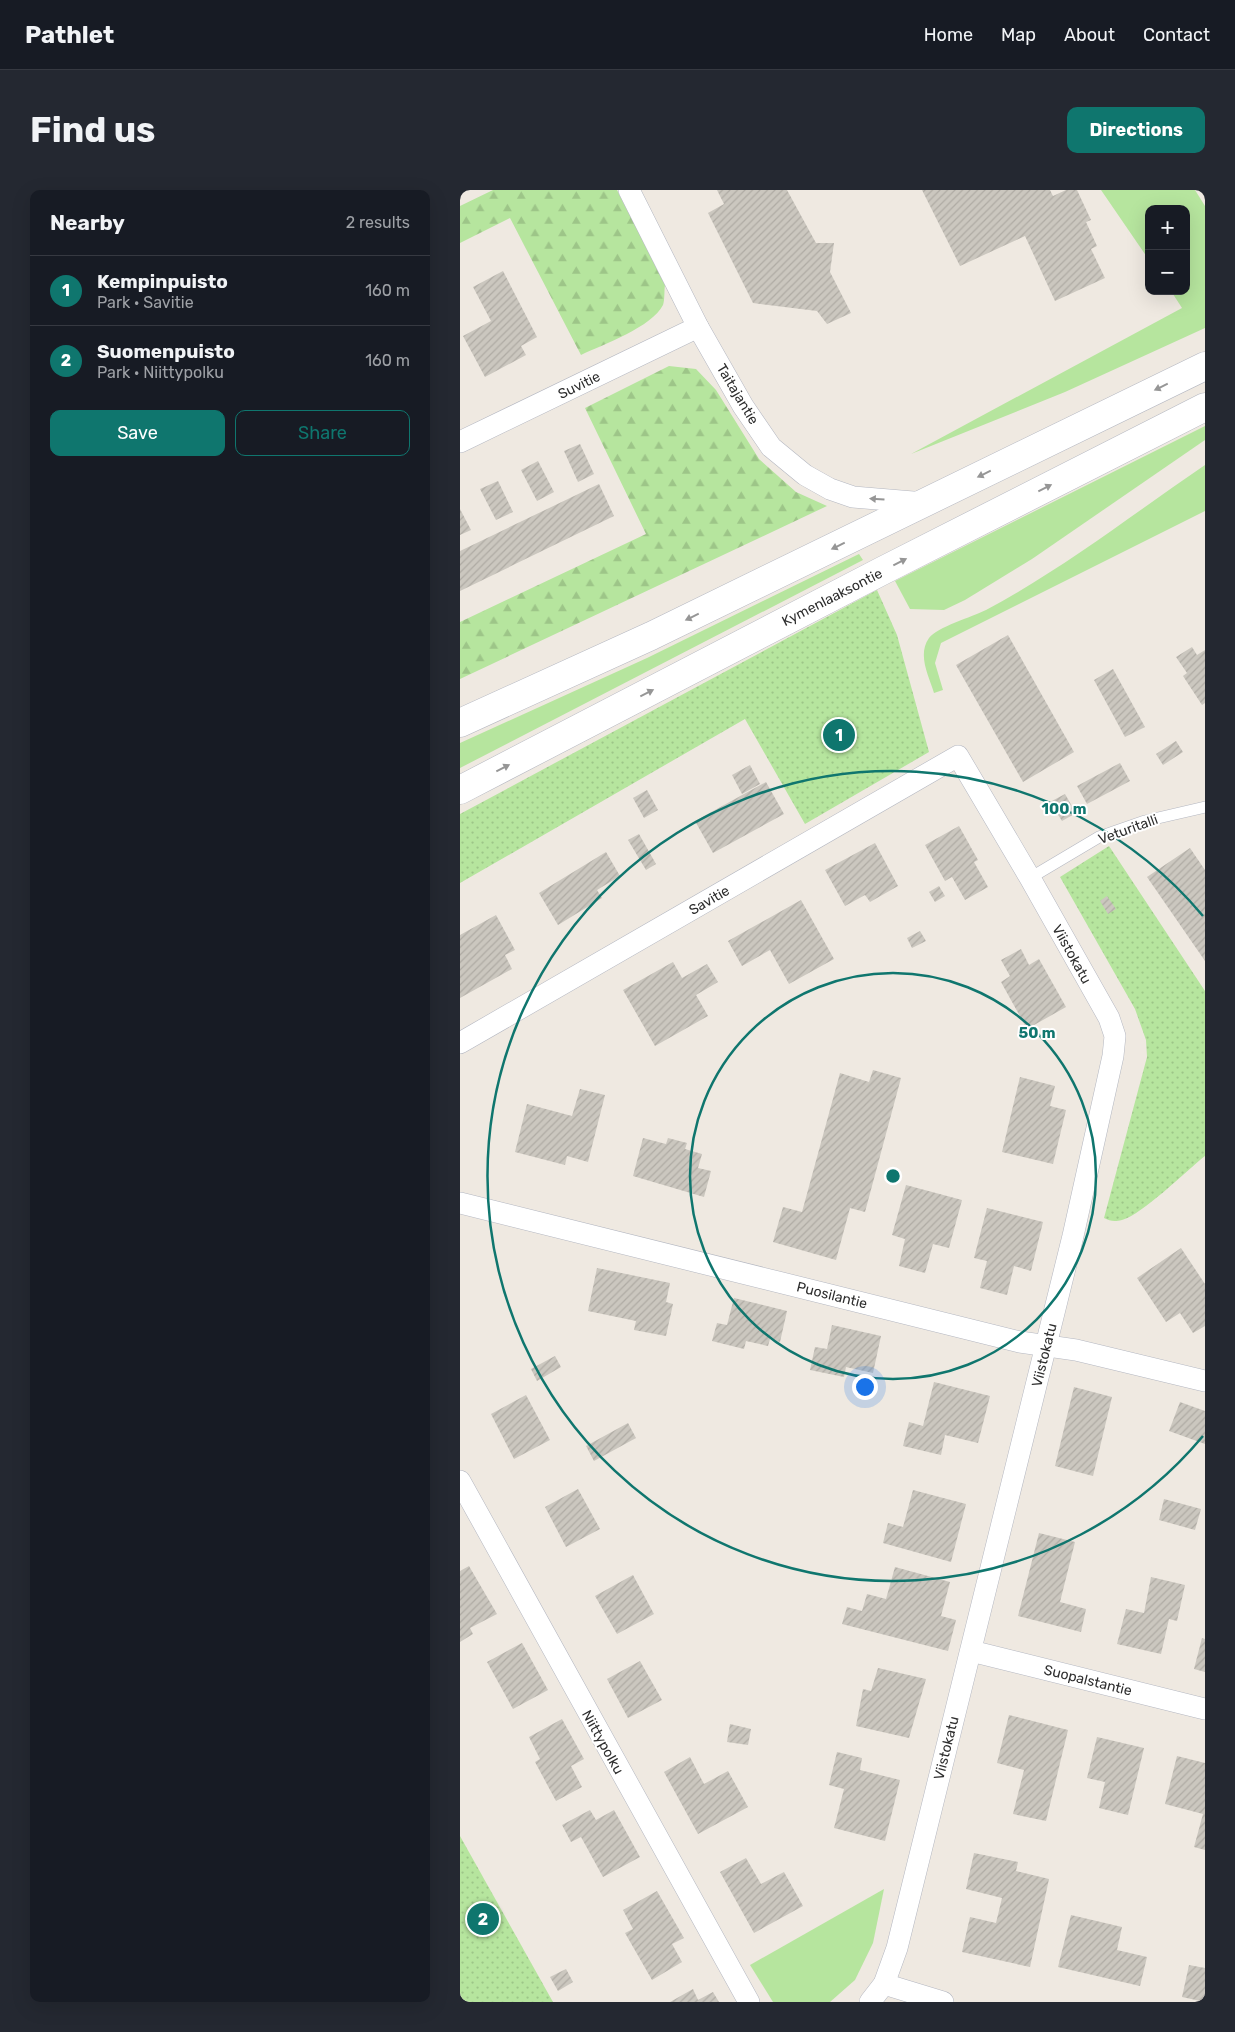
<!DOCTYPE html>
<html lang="en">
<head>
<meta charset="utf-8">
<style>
  body { margin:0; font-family:Rubik,sans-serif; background:#242831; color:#f1f3f6 }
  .controls { position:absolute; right:15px; top:15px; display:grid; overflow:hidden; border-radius:10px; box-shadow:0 5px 20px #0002 }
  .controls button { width:45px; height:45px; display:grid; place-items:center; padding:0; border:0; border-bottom:1px solid #363941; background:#171b24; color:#f1f3f6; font:25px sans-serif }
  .you { position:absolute; left:404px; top:1196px; width:18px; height:18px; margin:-12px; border:4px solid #fff; border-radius:50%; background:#1a73e8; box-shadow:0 0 0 8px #1a73e833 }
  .badge { display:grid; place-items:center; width:32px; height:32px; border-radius:50%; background:#0f766e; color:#fff; font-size:16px; font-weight:700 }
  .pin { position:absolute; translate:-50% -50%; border:2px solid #fff; box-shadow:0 1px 5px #0006 }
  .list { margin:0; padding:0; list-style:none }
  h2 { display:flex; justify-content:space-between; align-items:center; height:65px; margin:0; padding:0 20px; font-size:21px }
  h2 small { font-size:16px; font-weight:400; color:#9ea1a6 }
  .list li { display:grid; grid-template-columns:32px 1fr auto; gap:15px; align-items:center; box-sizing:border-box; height:70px; padding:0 20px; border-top:1px solid #363941 }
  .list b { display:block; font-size:19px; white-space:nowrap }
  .list p { margin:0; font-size:16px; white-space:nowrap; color:#9ea1a6 }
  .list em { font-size:16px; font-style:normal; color:#9ea1a6 }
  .actions { display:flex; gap:10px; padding:15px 20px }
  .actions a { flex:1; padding:11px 0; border:1px solid #0f766e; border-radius:10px; text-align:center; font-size:18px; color:#0f766e }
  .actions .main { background:#0f766e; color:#fff }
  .map { position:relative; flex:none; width:745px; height:1812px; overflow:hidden; border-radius:10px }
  header { display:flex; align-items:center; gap:30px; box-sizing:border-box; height:70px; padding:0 25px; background:#171b24; border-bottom:1px solid #363941 }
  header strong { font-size:24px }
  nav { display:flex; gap:28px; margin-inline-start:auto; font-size:18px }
  .intro { display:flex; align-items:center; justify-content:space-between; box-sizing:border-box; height:120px; padding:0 30px }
  h1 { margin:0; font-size:35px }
  .button { padding:12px 22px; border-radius:10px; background:#0f766e; color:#fff; font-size:18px; font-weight:700 }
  main { display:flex; gap:30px; padding:0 30px }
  aside { flex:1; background:#171b24; border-radius:10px; box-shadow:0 5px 20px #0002 }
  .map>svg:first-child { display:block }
  .grass { fill:#b6e59e }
  .forest { fill:url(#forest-firs) }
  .park { fill:url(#park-dots) }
  .building { fill:url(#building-hatch) }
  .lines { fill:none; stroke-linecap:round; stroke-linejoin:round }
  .lane-casing { stroke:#b4b7c1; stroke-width:12 }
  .street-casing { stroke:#b4b7c1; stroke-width:22 }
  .secondary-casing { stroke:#b4b7c1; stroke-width:29 }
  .lane { stroke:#fff; stroke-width:11 }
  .street { stroke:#fff; stroke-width:21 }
  .secondary { stroke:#fff; stroke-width:28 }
  .oneway { fill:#969696 }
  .ring { fill:none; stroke:#0f766e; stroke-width:2.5 }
  .labels { text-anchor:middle; stroke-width:4; stroke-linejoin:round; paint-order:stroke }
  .street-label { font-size:14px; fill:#2e2e2e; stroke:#fff }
  .centre { fill:#0f766e; stroke:#fff; stroke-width:2.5 }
  .ring-label { font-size:15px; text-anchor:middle; font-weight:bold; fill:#0f766e; stroke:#fff; stroke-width:4; stroke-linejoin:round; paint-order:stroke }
</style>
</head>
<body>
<header>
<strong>Pathlet</strong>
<nav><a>Home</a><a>Map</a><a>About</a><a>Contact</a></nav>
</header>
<div class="intro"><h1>Find us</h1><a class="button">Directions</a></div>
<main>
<aside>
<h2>Nearby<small>2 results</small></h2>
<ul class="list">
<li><span class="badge">1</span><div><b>Kempinpuisto</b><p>Park · Savitie</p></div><em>160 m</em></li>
<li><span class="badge">2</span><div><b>Suomenpuisto</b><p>Park · Niittypolku</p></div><em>160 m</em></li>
</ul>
<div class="actions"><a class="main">Save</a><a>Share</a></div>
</aside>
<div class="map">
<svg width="745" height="1812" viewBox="0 0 745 1812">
  <defs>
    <pattern id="forest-firs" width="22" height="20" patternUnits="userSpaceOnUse" patternTransform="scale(1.25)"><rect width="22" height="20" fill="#b6e59e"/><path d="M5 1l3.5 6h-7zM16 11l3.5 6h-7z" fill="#9dc588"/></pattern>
    <pattern id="park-dots" width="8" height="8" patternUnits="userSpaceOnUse" patternTransform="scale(1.25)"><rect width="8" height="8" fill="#b6e59e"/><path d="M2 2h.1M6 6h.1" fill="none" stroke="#9dc588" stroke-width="1.8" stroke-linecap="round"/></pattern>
    <pattern id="building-hatch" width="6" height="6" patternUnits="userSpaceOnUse" patternTransform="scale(1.25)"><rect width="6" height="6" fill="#cbc7bf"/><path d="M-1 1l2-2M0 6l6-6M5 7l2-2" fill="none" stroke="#afaba4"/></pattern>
  </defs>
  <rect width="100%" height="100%" fill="#efe9e1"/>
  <g class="grass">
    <path d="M 641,0 L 735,0 L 745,16 L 745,138 L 605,202 L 451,264 L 722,118 L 711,101 L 726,101 L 726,19 L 689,19 L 689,70 Z"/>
    <path d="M 745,236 L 745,250 L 572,369 L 505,410 L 484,420 L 450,419 L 435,391 Z"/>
    <path d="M 745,275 L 745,321 L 481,453 L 475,473 L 483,500 L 474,503 C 469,486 457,465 469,448 C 477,437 512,427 526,420 C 603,379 673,324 745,275 Z"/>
    <path d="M 399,364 L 403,370 L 0,578 L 0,553 L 187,468 Z"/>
    <path d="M 424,1699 L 413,1753 L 395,1790 L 370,1812 L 313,1812 L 290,1775 Z"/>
  </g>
  <g class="forest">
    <path d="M 33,0 L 157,0 L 205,95 C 204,101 205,109 203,115 C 192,137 144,154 121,165 L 50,28 L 0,53 L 0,16 Z"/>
    <path d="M 209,176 L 236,179 L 256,200 L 299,269 L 336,302 L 367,316 L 0,489 L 0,432 L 186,344 L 125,218 Z"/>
  </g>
  <g class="park">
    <path d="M 417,400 L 437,445 L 469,562 L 345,634 L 285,529 L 0,693 L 0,624 Z"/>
    <path d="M 649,656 L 745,801 L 745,966 C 726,981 683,1024 662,1030 C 654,1032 650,1031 644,1028 L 687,867 L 686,850 L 675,819 L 600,687 Z"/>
    <path d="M 0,1646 L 93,1812 L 0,1812 Z"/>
  </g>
  <g class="building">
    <path d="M 257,0 L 327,0 L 356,53 L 374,53 L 370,82 L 391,123 L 367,134 L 357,121 L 293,113 L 248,23 L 264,14 Z"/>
    <path d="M 462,0 L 590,0 L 593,6 L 606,0 L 617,0 L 631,30 L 626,32 L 637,56 L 631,59 L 645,88 L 595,111 L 565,46 L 500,76 Z"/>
    <path d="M 43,81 L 77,147 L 61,156 L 66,165 L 25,187 L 3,146 L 31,131 L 13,97 Z"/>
    <path d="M 120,254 L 134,284 L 118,292 L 104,261 Z"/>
    <path d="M 78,271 L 94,302 L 77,311 L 61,280 Z"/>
    <path d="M 38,291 L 53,322 L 36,330 L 20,299 Z"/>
    <path d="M 139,294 L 154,326 L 0,401 L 0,361 Z"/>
    <path d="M 0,319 L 11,340 L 0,345 Z"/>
    <path d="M 548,445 L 614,562 L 563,592 L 496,475 Z"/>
    <path d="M 732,457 L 737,465 L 745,460 L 745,513 L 742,515 L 723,486 L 727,483 L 716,467 Z"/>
    <path d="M 653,479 L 685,537 L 665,547 L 634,490 Z"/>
    <path d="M 716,551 L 723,562 L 703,575 L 696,564 Z"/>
    <path d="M 660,573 L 670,591 L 627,614 L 617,596 Z"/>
    <path d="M 290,575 L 300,594 L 282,604 L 272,585 Z"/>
    <path d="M 306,592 L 324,624 L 253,663 L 235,631 Z"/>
    <path d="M 187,600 L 198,620 L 184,628 L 173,608 Z"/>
    <path d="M 605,604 L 616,623 L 602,631 L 590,612 Z"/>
    <path d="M 499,636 L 518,670 L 514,672 L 528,697 L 505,710 L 492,687 L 485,691 L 465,655 Z"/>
    <path d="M 179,644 L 196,674 L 186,680 L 168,650 Z"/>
    <path d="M 415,653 L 438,696 L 410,712 L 405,705 L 385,716 L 365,680 Z"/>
    <path d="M 730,658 L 745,680 L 745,771 L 687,687 Z"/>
    <path d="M 146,662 L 160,686 L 137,700 L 142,708 L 98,735 L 79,703 Z"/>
    <path d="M 479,696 L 485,706 L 475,712 L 469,702 Z"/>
    <path d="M 647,706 L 656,719 L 648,724 L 640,711 Z"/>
    <path d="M 341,710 L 374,769 L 329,794 L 310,760 L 282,776 L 268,751 Z"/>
    <path d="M 36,725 L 55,760 L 45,765 L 52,779 L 0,808 L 0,745 Z"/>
    <path d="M 460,741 L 466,751 L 452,758 L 447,748 Z"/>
    <path d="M 561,759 L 569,775 L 579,769 L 606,817 L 567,839 L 541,792 L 550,786 L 541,770 Z"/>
    <path d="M 213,772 L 222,788 L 247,774 L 258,792 L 236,805 L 248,826 L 195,856 L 163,800 Z"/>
    <path d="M 413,880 L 441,888 L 405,1022 L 390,1018 L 376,1070 L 313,1052 L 323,1017 L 342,1022 L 380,883 L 409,892 Z"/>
    <path d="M 560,887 L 595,896 L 590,916 L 606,920 L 593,974 L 542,962 Z"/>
    <path d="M 120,899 L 145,905 L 128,972 L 107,966 L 105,975 L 55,962 L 67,914 L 112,926 Z"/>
    <path d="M 183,948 L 206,954 L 208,948 L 227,953 L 225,959 L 242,964 L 238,978 L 251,981 L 244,1007 L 173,986 Z"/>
    <path d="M 446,995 L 502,1010 L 489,1058 L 473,1054 L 465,1083 L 439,1076 L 445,1049 L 432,1045 Z"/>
    <path d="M 527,1018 L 583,1032 L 571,1081 L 554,1076 L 547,1105 L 520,1098 L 527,1071 L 514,1068 Z"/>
    <path d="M 721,1058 L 745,1094 L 745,1136 L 733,1143 L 720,1123 L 706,1132 L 677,1088 Z"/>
    <path d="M 137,1078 L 210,1093 L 206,1112 L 213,1114 L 206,1146 L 174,1140 L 176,1131 L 128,1121 Z"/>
    <path d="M 274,1108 L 327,1121 L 320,1152 L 310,1149 L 308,1156 L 286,1151 L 284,1159 L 252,1151 L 257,1133 L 267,1135 Z"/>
    <path d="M 372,1135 L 421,1146 L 413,1183 L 386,1177 L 384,1187 L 350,1180 L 355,1157 L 367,1159 Z"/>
    <path d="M 95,1166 L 101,1177 L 77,1191 L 71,1179 Z"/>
    <path d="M 474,1192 L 530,1206 L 518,1253 L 485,1245 L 481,1265 L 443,1256 L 449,1232 L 463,1236 Z"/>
    <path d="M 614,1197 L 652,1207 L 633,1286 L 595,1276 Z"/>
    <path d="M 66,1205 L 90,1250 L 54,1269 L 31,1224 Z"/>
    <path d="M 720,1212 L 745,1221 L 745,1254 L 709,1241 Z"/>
    <path d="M 168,1233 L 176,1248 L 134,1271 L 126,1256 Z"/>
    <path d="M 118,1299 L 140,1339 L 106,1357 L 85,1317 Z"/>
    <path d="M 453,1300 L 506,1314 L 491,1372 L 423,1353 L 428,1333 L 443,1337 Z"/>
    <path d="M 704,1309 L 741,1319 L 735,1340 L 699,1330 Z"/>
    <path d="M 579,1343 L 615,1352 L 600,1412 L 626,1419 L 621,1442 L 558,1426 Z"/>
    <path d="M 9,1376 L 37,1424 L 10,1438 L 13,1444 L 0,1452 L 0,1381 Z"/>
    <path d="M 435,1377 L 490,1392 L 481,1426 L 496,1430 L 488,1461 L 382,1434 L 387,1417 L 402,1421 L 407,1404 L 426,1409 Z"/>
    <path d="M 173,1385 L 194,1424 L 157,1444 L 135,1406 Z"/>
    <path d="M 691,1387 L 725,1395 L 717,1431 L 709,1429 L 701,1464 L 657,1454 L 666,1419 L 684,1423 Z"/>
    <path d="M 742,1448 L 745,1449 L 745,1482 L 734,1479 Z"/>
    <path d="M 62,1453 L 88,1500 L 53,1519 L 27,1472 Z"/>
    <path d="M 180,1471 L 202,1510 L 168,1528 L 147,1489 Z"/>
    <path d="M 418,1478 L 466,1489 L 449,1548 L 396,1536 L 403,1499 L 411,1501 Z"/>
    <path d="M 549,1525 L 608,1540 L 586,1631 L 553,1624 L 564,1580 L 537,1573 Z"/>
    <path d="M 102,1529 L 124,1569 L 111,1576 L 122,1597 L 96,1611 L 75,1572 L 80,1569 L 69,1547 Z"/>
    <path d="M 270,1534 L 291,1539 L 288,1555 L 267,1552 Z"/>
    <path d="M 637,1547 L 684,1558 L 668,1625 L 639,1618 L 645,1592 L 627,1588 Z"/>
    <path d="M 377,1562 L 402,1568 L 400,1580 L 440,1590 L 425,1651 L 374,1638 L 384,1599 L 369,1595 Z"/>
    <path d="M 717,1566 L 745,1573 L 745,1660 L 734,1657 L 743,1624 L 705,1614 Z"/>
    <path d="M 230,1567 L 244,1594 L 268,1581 L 288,1617 L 238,1644 L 204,1582 Z"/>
    <path d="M 130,1620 L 136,1630 L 154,1620 L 180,1667 L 143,1687 L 121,1647 L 111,1652 L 102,1635 Z"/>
    <path d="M 514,1663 L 558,1672 L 556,1681 L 589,1689 L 570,1777 L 502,1762 L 510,1727 L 536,1733 L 542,1708 L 506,1699 Z"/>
    <path d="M 286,1668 L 301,1694 L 324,1682 L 343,1716 L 294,1743 L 260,1682 Z"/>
    <path d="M 197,1701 L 224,1748 L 212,1754 L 222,1772 L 192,1790 L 165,1743 L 173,1739 L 163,1720 Z"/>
    <path d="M 611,1725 L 662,1737 L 657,1760 L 687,1767 L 680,1796 L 598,1777 Z"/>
    <path d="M 729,1775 L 745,1778 L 745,1812 L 722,1807 Z"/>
    <path d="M 106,1779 L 113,1792 L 98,1801 L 90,1787 Z"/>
    <path d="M 233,1799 L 238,1810 L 253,1802 L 259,1812 L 210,1812 Z"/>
  </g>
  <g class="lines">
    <g class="lane-casing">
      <path id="lane" d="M 570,688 L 639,647 L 685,631 L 745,617"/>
    </g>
    <g class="street-casing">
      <g id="street">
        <path d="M 169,0 L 238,137 L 283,216 L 311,257 L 345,285 L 370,299 L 393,307 L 465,313"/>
        <path d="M 0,252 L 238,137"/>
        <path d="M 0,853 L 498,566 L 570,688 L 649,828 L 655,846 L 653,866 L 613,1046 L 437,1758 L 424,1794"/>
        <path d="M 0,1013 L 560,1152 L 616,1160 L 745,1191"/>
        <path d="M 0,1291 L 289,1812"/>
        <path d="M 511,1461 L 745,1519"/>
        <path d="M 410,1812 L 424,1794 L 483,1812"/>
      </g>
    </g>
    <g class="secondary-casing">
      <g id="secondary">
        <path d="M 0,533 L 191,446 L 745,176"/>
        <path d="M 0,600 L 422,381 L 745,217"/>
      </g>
    </g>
    <use href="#lane" class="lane"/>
    <use href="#street" class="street"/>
    <use href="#secondary" class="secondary"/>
  </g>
  <defs><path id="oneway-solid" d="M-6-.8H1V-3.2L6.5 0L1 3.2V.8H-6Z" transform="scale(1.25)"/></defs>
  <g class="oneway">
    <use href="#oneway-solid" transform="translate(701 197) rotate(154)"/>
    <use href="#oneway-solid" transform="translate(524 284) rotate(154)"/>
    <use href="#oneway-solid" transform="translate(585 298) rotate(-27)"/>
    <use href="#oneway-solid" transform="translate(417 309) rotate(-176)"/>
    <use href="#oneway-solid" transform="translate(378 356) rotate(154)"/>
    <use href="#oneway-solid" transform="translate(440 372) rotate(-27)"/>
    <use href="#oneway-solid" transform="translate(232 427) rotate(154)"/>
    <use href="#oneway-solid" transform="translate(187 503) rotate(-27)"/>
    <use href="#oneway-solid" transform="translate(43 578) rotate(-27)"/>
  </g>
  <g class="ring">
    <circle cx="433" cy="986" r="203"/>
    <path d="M743 1246A405 405 0 1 1 743 726"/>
  </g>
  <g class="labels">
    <g class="street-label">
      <text transform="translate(119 195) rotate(-26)" y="5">Suvitie</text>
      <text transform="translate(278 204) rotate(59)" y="5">Taitajantie</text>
      <text transform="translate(372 407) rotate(-27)" y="5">Kymenlaaksontie</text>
      <text transform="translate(668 639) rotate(-20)" y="5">Veturitalli</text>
      <text transform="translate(249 710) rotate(-30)" y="5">Savitie</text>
      <text transform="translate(612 764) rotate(61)" y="5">Viistokatu</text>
      <text transform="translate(372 1105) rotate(14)" y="5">Puosilantie</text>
      <text transform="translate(584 1165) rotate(-76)" y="5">Viistokatu</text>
      <text transform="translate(628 1490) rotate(14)" y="5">Suopalstantie</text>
      <text transform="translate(143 1552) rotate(61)" y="5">Niittypolku</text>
      <text transform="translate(486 1558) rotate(-76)" y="5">Viistokatu</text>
    </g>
  </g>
  <circle cx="433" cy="986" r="8" class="centre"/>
  <g class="ring-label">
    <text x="604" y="624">100 m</text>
    <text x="577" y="848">50 m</text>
  </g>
</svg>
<div class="controls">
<button>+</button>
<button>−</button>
</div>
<div class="you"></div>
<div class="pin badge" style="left:379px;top:545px">1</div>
<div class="pin badge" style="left:23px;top:1729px">2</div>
</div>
</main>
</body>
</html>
